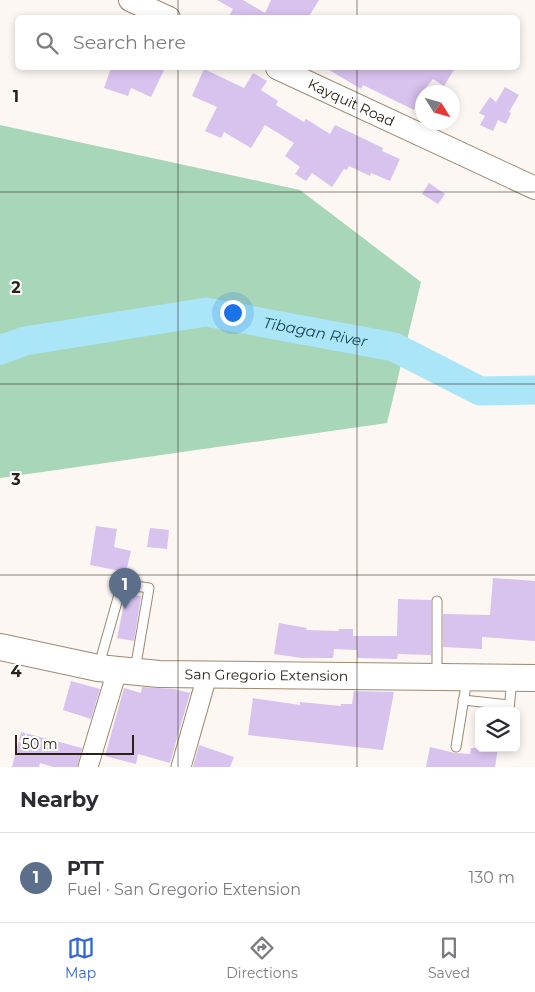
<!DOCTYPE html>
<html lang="en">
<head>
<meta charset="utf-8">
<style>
  body { margin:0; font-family:Montserrat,sans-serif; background:#f2f2f3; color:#2b2b33 }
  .controls { position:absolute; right:15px; bottom:15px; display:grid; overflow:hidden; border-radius:8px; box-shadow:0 2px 8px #0003 }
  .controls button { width:45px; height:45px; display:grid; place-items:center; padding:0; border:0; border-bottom:1px solid #e1e1e2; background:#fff; color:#2b2b33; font:25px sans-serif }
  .compass { position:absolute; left:415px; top:85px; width:45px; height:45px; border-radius:50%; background:#fff; box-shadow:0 2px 8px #0003; rotate:127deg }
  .scale { position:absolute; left:15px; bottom:12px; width:119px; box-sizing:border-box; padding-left:5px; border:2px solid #2b2218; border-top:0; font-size:14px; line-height:18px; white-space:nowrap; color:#2b2218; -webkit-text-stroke:4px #fff; paint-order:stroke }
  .you { position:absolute; left:232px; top:312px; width:18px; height:18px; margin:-12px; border:4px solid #fff; border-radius:50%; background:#1a73e8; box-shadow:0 0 0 8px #1a73e833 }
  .badge { display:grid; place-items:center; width:32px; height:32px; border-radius:50%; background:#3365d4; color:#fff; font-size:16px; font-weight:700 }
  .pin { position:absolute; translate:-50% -41px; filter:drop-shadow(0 1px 2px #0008) }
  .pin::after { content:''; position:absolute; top:26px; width:18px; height:15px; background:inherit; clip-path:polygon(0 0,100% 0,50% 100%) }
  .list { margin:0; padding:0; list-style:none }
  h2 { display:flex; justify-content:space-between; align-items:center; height:65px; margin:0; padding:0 20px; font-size:21px }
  h2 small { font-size:16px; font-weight:400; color:#7c7c81 }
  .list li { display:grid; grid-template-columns:32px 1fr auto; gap:15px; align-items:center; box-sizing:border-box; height:90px; padding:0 20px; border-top:1px solid #e1e1e2 }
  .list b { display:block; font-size:19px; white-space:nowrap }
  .list p { margin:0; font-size:16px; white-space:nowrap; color:#7c7c81 }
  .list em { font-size:16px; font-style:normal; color:#7c7c81 }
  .icon { flex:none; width:28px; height:28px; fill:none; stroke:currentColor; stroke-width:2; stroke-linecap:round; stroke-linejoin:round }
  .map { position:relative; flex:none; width:535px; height:767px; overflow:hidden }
  .search { position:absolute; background:#fff; box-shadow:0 2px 8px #0003; left:15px; right:15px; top:15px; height:55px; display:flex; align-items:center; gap:12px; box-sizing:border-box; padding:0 18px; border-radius:8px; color:#7c7c81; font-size:19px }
  .sheet { height:155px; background:#fff }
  nav { display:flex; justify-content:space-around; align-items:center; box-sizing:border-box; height:70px; border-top:1px solid #e1e1e2; background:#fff; font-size:14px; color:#7c7c81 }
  nav a { display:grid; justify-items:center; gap:2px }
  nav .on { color:#3365d4 }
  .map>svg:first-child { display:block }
  .forest { fill:#a8d6b8 }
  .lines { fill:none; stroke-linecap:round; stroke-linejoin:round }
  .river { stroke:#abe5f8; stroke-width:29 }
  .building { fill:#d8c2ee }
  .service-casing { stroke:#9e8870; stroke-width:11 }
  .minor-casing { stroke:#9e8870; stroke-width:21 }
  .tertiary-casing { stroke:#9e8870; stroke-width:24 }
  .secondary-casing { stroke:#9e8870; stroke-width:28 }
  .service { stroke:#fff; stroke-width:9 }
  .minor { stroke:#fff; stroke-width:19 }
  .tertiary { stroke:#fff; stroke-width:22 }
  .secondary { stroke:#fff; stroke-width:26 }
  .grid { fill:none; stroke:#2b2218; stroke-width:1; stroke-opacity:0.55 }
  .labels { text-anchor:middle; stroke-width:4; stroke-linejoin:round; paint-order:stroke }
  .street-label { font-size:14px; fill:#2b2218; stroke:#fff }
  .water-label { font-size:15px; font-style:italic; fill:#144553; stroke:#fff }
  .grid-label { font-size:16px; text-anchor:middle; font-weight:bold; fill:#2b2218; stroke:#fff; stroke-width:4; stroke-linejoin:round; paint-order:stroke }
</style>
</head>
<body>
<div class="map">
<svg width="535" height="767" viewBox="0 0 535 767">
  <rect width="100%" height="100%" fill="#fcf7f2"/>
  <path class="forest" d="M 0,125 L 300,190 L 421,282 L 387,423 L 0,478 Z"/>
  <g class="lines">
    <path class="river" id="s1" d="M 0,350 L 25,341 L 206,312 L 394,347 L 480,391 L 535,390"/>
  </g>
  <g class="building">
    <path d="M 217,0 L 243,0 L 265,13 L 271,0 L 319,0 L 308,18 L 228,18 L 233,9 Z"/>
    <path d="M 111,68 L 165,68 L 151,97 L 131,88 L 128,96 L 104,88 Z"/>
    <path d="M 326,68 L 455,68 L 444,86 L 433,79 L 422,92 L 414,110 L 363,85 L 361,89 Z"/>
    <path d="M 204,69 L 244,88 L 253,73 L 267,81 L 261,90 L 278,101 L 276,105 L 304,122 L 306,119 L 330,134 L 335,125 L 383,148 L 382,151 L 400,159 L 390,181 L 371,173 L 370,176 L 349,166 L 347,170 L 344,169 L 332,187 L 312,173 L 306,181 L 295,174 L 300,167 L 285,156 L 294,143 L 265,125 L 251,148 L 224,132 L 221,138 L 205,131 L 217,107 L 192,96 Z"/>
    <path d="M 505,87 L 519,95 L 509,112 L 511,113 L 506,124 L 498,120 L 493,131 L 480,125 L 485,116 L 479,113 L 490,97 L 496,102 Z"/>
    <path d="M 429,183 L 445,194 L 438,204 L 422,194 Z"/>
    <path d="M 96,526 L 117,529 L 114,547 L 131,551 L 126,572 L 90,565 Z"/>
    <path d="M 150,528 L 169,530 L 167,549 L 147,547 Z"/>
    <path d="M 493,578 L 535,581 L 535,641 L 482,637 L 482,649 L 443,647 L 443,614 L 490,615 Z"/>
    <path d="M 126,594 L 141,596 L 134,641 L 117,638 Z"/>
    <path d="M 398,599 L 431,600 L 431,655 L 398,654 L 397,659 L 357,658 L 357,650 L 334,649 L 333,658 L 302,658 L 274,654 L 279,623 L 307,628 L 306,630 L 338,631 L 339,629 L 353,629 L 353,636 L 397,636 Z"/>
    <path d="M 71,681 L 100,689 L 91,719 L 63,710 Z"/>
    <path d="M 142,687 L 174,689 L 190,693 L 170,763 L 138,754 L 136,764 L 105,756 L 124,688 L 141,693 Z"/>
    <path d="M 354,691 L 394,692 L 383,750 L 248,735 L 253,698 L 300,705 L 300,702 L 341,706 L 341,704 L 352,704 Z"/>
    <path d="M 21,732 L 82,748 L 77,767 L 53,767 L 40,763 L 39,767 L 12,767 Z"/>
    <path d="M 199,745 L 234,757 L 230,767 L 193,767 Z"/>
    <path d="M 430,747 L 455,753 L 470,754 L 471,748 L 498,748 L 495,767 L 426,767 Z"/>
  </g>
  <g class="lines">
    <g class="service-casing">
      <g id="service">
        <path d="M 437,601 L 437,676"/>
        <path d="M 99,665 L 122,584 L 149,588 L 135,670"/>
        <path d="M 463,700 L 509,705"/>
        <path d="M 509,709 L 512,680"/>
        <path d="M 456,747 L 467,679"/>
      </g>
    </g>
    <g class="minor-casing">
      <g id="minor">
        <path d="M 88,767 L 117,671"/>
        <path d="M 181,767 L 207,676"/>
      </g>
    </g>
    <g class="tertiary-casing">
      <g id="tertiary">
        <path d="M 130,0 L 169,18"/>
        <path id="s2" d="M 277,68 L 535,188"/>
      </g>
    </g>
    <g class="secondary-casing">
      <g id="secondary">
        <path id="s3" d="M 0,647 L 98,668 L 159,674 L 535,678"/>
      </g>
    </g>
    <use href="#service" class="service"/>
    <use href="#minor" class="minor"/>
    <use href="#tertiary" class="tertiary"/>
    <use href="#secondary" class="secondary"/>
  </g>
  <path class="grid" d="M 178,0 L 178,18M 357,0 L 357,18M 178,68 L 178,767M 357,68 L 357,767M 0,192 L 535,192M 0,384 L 535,384M 0,575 L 535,575"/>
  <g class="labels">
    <g class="street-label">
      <text dy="5" stroke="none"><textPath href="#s2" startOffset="82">Kayquit Road</textPath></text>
      <text dy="5" stroke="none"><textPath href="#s3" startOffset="269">San Gregorio Extension</textPath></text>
    </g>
    <g class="water-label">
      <text dy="5" stroke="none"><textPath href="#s1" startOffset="321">Tibagan River</textPath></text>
    </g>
  </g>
  <g class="grid-label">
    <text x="16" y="102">1</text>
    <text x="16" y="293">2</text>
    <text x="16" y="485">3</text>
    <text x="16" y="677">4</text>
  </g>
</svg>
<div class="controls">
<button><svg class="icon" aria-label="layers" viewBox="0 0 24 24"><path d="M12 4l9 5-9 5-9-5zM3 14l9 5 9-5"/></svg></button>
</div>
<svg class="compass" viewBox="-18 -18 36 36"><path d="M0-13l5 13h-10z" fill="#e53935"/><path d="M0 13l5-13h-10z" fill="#7c7c81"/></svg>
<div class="scale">50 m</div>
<div class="you"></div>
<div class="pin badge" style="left:125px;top:609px;background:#5c6f8a">1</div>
<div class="search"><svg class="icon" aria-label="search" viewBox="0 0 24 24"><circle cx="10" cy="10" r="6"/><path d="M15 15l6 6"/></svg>Search here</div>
</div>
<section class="sheet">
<h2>Nearby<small></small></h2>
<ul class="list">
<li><span class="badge" style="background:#5c6f8a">1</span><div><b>PTT</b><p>Fuel · San Gregorio Extension</p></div><em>130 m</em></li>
</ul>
</section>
<nav>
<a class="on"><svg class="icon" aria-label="map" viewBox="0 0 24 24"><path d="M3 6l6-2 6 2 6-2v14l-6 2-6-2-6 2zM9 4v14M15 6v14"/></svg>Map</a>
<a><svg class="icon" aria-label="directions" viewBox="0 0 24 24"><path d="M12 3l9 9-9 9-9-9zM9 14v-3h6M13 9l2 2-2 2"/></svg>Directions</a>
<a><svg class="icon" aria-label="saved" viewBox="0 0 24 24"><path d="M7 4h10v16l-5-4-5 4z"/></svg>Saved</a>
</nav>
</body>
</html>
